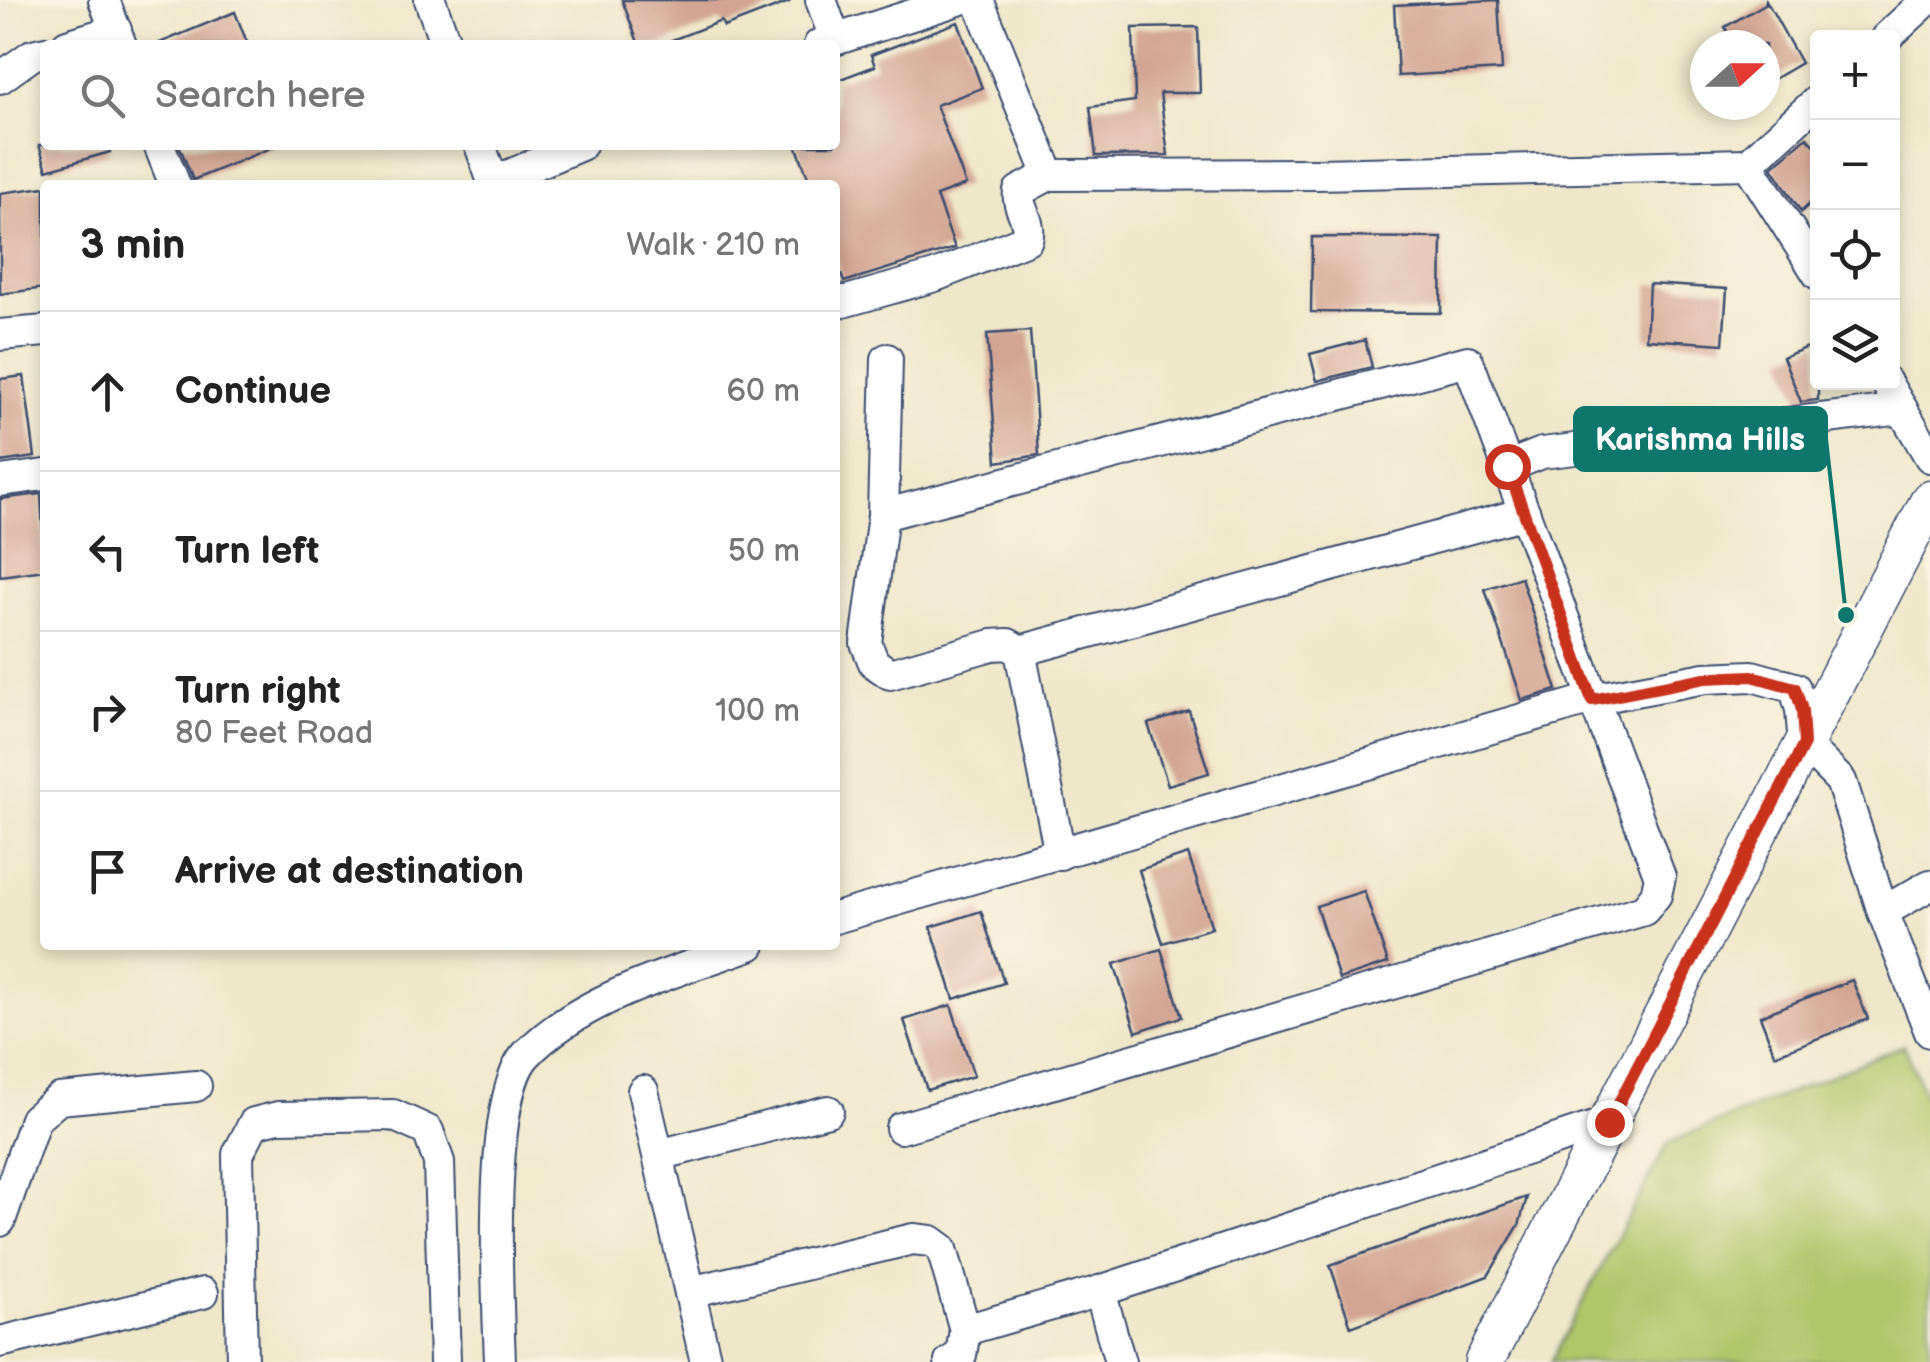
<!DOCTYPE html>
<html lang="en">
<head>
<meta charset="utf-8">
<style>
  body { margin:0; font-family:"Balsamiq Sans",sans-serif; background:#f2f2f2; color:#222 }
  .controls { position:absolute; right:30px; top:30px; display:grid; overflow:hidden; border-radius:10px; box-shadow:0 5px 15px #0003 }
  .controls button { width:90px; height:90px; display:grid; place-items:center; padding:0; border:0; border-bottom:2px solid #e0e0e0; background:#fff; color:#222; font:50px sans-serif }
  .compass { position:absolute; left:1690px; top:30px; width:90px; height:90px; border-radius:50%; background:#fff; box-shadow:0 5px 15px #0003; rotate:69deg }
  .stop { position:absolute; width:30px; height:30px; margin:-22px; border:8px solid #c8321e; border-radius:50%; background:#fff }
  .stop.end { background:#c8321e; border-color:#fff; box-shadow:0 2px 10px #0008 }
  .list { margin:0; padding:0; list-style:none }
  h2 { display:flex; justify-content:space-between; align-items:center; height:130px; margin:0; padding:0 40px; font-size:42px }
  h2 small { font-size:32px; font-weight:400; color:#767676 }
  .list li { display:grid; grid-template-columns:65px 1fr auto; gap:30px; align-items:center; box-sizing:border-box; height:160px; padding:0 40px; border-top:2px solid #e0e0e0 }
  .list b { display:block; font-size:38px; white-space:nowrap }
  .list p { margin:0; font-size:32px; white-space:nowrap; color:#767676 }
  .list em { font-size:32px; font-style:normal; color:#767676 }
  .icon { flex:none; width:55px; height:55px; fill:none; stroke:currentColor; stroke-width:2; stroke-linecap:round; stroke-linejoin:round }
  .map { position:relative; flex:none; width:1930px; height:1362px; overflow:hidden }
  .search { position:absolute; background:#fff; box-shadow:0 5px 15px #0003; left:40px; top:40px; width:800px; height:110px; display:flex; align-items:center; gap:25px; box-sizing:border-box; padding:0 35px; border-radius:10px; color:#767676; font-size:38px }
  .panel { position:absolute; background:#fff; box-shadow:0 5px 15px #0003; left:40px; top:180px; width:800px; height:770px; border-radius:10px }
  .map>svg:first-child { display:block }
  .green { fill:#b1c569; stroke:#667a64; stroke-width:2.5 }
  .building { fill:#d3a493 }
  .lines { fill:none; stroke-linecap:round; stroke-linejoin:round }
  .minor-casing { stroke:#3b4b6e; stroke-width:34 }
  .major-casing { stroke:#3b4b6e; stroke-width:41 }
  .minor { stroke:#fff; stroke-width:30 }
  .major { stroke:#fff; stroke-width:38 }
  .route { stroke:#c8321e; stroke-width:12 }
  .leader { fill:none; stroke:#0f766e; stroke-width:4 }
  .callout-dot { fill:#0f766e; stroke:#fcf5e5; stroke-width:4 }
  .callout { fill:#0f766e; stroke:#0f766e; stroke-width:4 }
  .callout-label { font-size:32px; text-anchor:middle; font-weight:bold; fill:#fff }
</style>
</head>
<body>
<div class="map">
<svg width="1930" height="1362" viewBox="0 0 1930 1362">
  <rect width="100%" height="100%" fill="#fcf5e5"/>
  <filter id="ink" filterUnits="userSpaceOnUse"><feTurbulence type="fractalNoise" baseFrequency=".01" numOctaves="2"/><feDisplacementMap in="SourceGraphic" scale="20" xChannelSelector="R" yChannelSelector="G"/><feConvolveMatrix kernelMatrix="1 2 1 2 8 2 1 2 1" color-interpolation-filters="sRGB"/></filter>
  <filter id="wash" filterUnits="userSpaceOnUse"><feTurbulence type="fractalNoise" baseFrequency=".0048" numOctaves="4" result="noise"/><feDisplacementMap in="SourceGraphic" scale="40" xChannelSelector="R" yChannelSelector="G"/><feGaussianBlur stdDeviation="2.25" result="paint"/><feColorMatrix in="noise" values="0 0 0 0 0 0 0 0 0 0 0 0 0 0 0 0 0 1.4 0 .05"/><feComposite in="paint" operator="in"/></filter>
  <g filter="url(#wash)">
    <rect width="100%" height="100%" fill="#eee7ca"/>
    <path class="green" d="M 1904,1045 L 1930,1108 L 1930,1362 L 1550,1362 L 1668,1143 Z"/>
    <g id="blocks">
      <g class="building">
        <path d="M 622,0 L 788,0 L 789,2 L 724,27 L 721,21 L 659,45 L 639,45 Z"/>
        <path d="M 1498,0 L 1502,70 L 1398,76 L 1394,5 Z"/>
        <path d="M 1766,0 L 1801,63 L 1765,84 L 1765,45 L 1735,45 L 1725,27 L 1765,4 Z"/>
        <path d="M 235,12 L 248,45 L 157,45 L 157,44 Z"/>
        <path d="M 958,22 L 982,88 L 936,105 L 966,185 L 936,196 L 955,248 L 844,282 L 835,259 L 835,185 L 811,185 L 796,145 L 835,145 L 835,81 L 875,66 L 871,55 Z"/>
        <path d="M 1198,27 L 1200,93 L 1160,93 L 1168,155 L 1096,156 L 1090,107 L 1135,101 L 1133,28 Z"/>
        <path d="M 1807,137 L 1818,149 L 1818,196 L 1801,212 L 1772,167 Z"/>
        <path d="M 39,145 L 109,145 L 110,152 L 47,170 Z"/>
        <path d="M 179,145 L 276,145 L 276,146 L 193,180 Z"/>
        <path d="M 45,187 L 45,288 L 0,294 L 0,193 Z"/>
        <path d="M 1312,237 L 1442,238 L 1441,313 L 1311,312 Z"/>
        <path d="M 1649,284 L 1727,289 L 1723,344 L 1646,339 Z"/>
        <path d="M 1030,331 L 1039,455 L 997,462 L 987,334 Z"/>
        <path d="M 1365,340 L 1372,367 L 1317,381 L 1310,354 Z"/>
        <path d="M 1818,343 L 1818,400 L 1801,402 L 1783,357 Z"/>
        <path d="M 24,376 L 35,457 L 0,462 L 0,379 Z"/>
        <path d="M 41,494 L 45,570 L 0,576 L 0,499 Z"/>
        <path d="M 1521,577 L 1557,690 L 1522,700 L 1485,589 Z"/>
        <path d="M 1189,711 L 1209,773 L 1168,785 L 1148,724 Z"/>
        <path d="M 1188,854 L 1212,928 L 1163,943 L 1139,870 Z"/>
        <path d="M 1364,891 L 1388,963 L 1339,979 L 1316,906 Z"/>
        <path d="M 981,911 L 1004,983 L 954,999 L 931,927 Z"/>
        <path d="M 1161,949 L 1182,1017 L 1136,1032 L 1114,964 Z"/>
        <path d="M 1852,980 L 1868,1019 L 1775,1055 L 1760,1016 Z"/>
        <path d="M 951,1005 L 974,1076 L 927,1090 L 904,1020 Z"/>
        <path d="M 1527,1197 L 1519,1225 L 1488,1276 L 1351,1327 L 1330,1265 Z"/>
      </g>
    </g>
  </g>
  <g filter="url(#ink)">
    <use href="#blocks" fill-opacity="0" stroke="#3b4b6e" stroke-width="2.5"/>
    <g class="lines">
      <g class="minor-casing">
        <g id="minor">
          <path d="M 104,0 L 121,45"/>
          <path d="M 430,0 L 446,45"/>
          <path d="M 821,0 L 835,39"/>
          <path d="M 978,0 L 1049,175 L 1317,174 L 1748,164"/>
          <path d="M 1886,38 L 1927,0"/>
          <path d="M 67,45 L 116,30"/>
          <path d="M 819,45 L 958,0"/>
          <path d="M 0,78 L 32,55 L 45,52"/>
          <path d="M 1818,100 L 1748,164 L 1818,274"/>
          <path d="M 159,145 L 175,185"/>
          <path d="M 480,145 L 493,182 L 581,145"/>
          <path d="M 835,299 L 843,302 L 935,276 L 1027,239 C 1033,222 1016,208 1019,191 L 1049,175"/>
          <path d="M 0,335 L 45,331"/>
          <path d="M 887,359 L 883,515 L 866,643 L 874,663 L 890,674 L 992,645 L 1008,644 L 1020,651 L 1060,854"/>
          <path d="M 1886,382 L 1930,457"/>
          <path d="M 1507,467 L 1542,453 L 1902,409"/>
          <path d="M 0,481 L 45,475"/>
          <path d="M 883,515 L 1468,361 L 1660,877 L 1656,895 L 1644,910 L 901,1128"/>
          <path d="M 1020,651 L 1525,513"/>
          <path d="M 1883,912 L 1930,885"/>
          <path d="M 835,918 L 1592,699 L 1705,678 L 1752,676 L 1795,688 L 1801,710 L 1804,744 L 1841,781 L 1883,912 L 1930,1032"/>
          <path d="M 643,1091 L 706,1362"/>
          <path d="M 659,1155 L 828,1111"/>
          <path d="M 0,1221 L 35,1119 L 59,1099 L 196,1086"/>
          <path d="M 1100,1291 L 1120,1362"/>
          <path d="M 690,1292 L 913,1239 L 931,1241 L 942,1249 L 965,1330"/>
          <path d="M 0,1342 L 203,1293"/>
          <path d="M 242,1362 L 238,1154 L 254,1123 L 278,1117 L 393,1115 L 428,1131 L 439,1162 L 445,1362"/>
          <path d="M 500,1362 C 498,1300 486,1099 526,1055 C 579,998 678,971 750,945"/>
          <path d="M 950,1362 L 961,1355 L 965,1330 L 1100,1291 L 1609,1122"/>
        </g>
      </g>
      <g class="major-casing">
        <path id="major" d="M 1484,1362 L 1930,500"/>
      </g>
      <use href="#minor" class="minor"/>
      <use href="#major" class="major"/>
    </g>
  </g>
  <g class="lines" filter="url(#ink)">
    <path class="route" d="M 1507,466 L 1592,700 L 1705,678 L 1752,676 L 1795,688 L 1802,710 L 1804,744 L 1609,1122"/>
  </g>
  <path class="leader" d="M1846 615L1826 439"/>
  <circle class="callout-dot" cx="1846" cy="615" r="10"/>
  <rect class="callout" x="1575" y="408" width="251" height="62" rx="10"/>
  <g class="callout-label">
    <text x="1700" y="450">Karishma Hills</text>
  </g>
</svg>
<div class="controls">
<button>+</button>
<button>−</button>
<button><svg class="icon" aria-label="locate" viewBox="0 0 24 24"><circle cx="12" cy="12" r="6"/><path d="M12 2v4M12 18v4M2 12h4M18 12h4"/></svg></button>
<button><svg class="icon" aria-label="layers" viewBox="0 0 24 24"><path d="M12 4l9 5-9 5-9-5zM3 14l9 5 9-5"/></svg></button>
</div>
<svg class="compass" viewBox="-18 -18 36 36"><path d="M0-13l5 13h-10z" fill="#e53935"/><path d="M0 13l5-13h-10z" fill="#767676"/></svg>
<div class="stop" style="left:1507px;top:466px"></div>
<div class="stop end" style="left:1609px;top:1122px"></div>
<div class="search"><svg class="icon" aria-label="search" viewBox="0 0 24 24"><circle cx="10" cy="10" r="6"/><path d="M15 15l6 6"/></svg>Search here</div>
<section class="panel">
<h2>3 min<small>Walk · 210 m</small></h2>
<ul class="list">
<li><svg class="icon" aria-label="ahead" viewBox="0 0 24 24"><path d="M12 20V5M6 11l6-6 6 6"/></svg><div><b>Continue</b></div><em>60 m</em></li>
<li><svg class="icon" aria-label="left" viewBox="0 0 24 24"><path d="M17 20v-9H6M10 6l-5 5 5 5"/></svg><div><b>Turn left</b></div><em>50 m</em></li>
<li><svg class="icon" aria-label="right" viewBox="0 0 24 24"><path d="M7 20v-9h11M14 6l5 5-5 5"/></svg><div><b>Turn right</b><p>80 Feet Road</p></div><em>100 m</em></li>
<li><svg class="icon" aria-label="arrive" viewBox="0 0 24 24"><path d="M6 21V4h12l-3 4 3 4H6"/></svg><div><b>Arrive at destination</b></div></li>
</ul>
</section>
</div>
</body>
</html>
